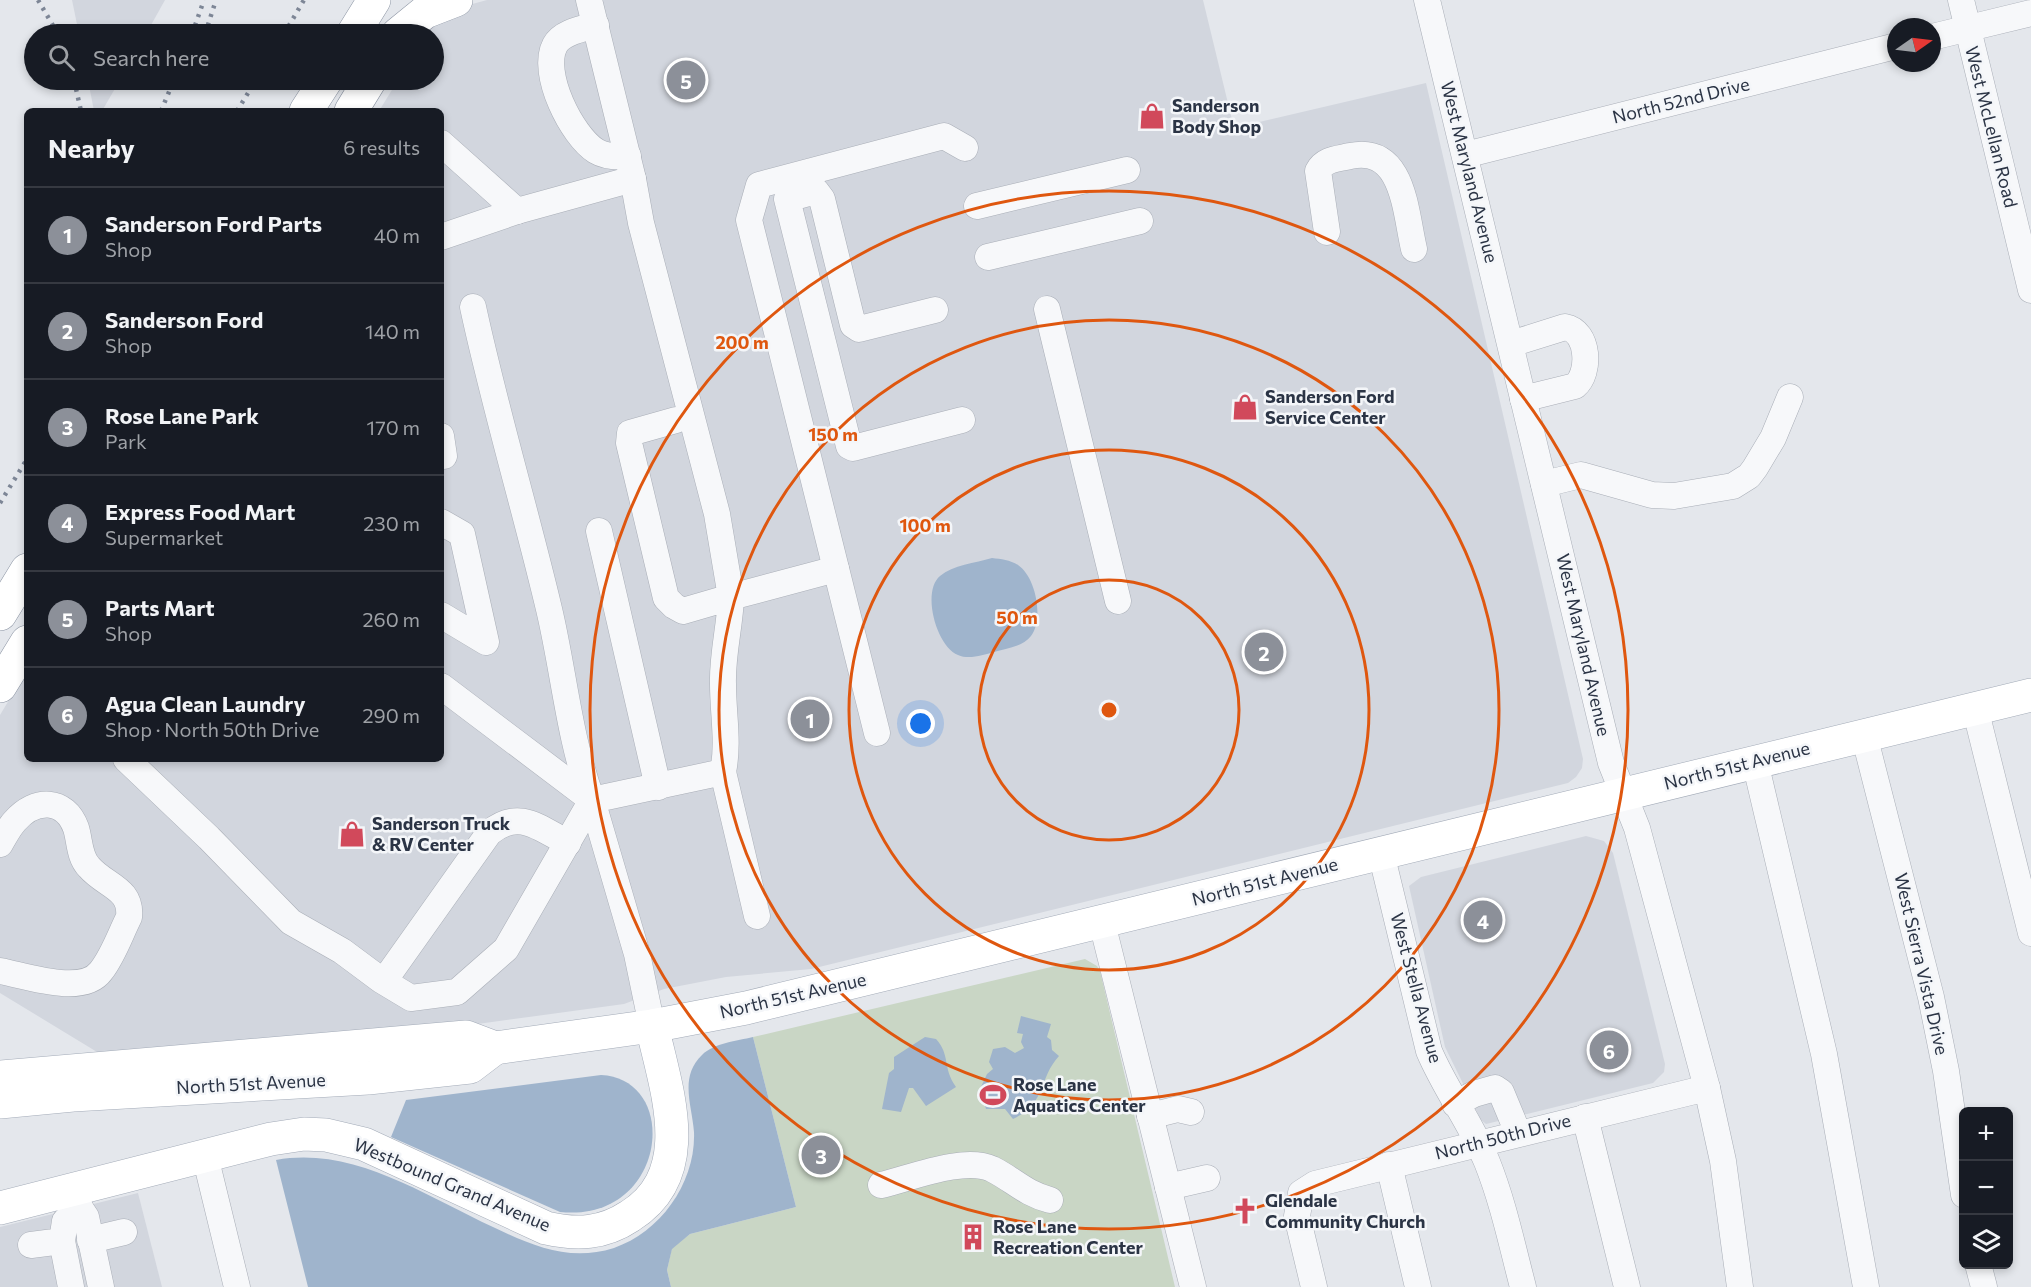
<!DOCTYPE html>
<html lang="en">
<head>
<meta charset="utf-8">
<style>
  body { margin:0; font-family:Commissioner,sans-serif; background:#20242c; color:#f1f3f6 }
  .controls { position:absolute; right:18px; bottom:18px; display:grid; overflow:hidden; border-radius:9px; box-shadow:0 3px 9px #0003 }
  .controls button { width:54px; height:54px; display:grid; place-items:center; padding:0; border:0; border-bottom:2px solid #363941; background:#171b24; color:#f1f3f6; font:30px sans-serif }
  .compass { position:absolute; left:1887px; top:18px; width:54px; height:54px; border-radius:50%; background:#171b24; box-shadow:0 3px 9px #0003; rotate:76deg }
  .you { position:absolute; left:921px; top:724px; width:21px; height:21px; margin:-15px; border:4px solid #fff; border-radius:50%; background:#1a73e8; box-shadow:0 0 0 9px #1a73e833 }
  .badge { display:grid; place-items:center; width:39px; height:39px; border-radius:50%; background:#8c9099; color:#fff; font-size:20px; font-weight:700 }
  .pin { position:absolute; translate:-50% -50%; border:3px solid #fff; box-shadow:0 2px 6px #0006 }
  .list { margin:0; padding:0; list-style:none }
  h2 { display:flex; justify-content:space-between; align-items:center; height:78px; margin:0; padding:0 24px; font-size:26px }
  h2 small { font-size:20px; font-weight:400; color:#9ea1a6 }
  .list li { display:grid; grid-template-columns:39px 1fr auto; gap:18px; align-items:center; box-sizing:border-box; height:96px; padding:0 24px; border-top:2px solid #363941 }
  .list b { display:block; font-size:22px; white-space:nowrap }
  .list p { margin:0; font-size:20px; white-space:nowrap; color:#9ea1a6 }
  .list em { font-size:20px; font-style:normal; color:#9ea1a6 }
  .icon { flex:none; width:33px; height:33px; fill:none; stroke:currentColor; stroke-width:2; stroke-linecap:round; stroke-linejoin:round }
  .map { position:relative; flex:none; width:2031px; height:1287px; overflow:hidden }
  .search { position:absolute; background:#171b24; box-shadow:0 3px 9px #0003; left:24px; top:24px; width:420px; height:66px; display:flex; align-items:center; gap:15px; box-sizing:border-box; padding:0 21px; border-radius:33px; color:#9ea1a6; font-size:22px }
  .panel { position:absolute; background:#171b24; box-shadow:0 3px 9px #0003; left:24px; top:108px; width:420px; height:654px; border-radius:9px }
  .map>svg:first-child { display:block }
  .built { fill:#d2d6de }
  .green { fill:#c9d6c5 }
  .water { fill:#9fb4cc }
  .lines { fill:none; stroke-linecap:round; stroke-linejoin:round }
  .minor-casing { stroke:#a9aeb7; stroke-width:27 }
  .major-casing { stroke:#a3abb8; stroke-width:34 }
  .highway-casing { stroke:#8b94a3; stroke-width:34 }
  .minor { stroke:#f7f8fa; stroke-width:26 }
  .major { stroke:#fff; stroke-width:33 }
  .highway { stroke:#fff; stroke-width:33 }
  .rail { stroke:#7d8696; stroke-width:4.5; stroke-dasharray:3 6; stroke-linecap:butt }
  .ring { fill:none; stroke:#df570f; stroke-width:3 }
  .labels { text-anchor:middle; stroke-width:5; stroke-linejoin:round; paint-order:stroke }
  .street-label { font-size:18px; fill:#2b3445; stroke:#f4f6f9 }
  .poi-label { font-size:18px; font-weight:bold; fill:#2b3445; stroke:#f4f6f9; text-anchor:start }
  .centre { fill:#df570f; stroke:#f4f6f9; stroke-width:3 }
  .ring-label { font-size:18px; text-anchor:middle; font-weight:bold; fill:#df570f; stroke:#f4f6f9; stroke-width:5; stroke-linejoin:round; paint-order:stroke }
</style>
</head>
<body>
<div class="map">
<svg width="2031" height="1287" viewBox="0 0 2031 1287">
  <rect width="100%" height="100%" fill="#e4e7ec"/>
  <g class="built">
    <path d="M 72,0 L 165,0 L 146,34 L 79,34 Z"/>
    <path d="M 487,0 L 1203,0 L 1234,128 L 1426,83 L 1583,759 L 1582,768 L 1576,777 L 1568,783 L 811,969 L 726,977 L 664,989 L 624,1004 L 463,1026 L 102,1055 L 0,993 L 0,715 L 27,670 L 27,759 L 441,759 L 441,111 L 379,111 L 398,80 L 434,80 L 434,34 L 425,34 L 435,17 L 443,12 Z"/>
    <path d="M 88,80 L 120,80 L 102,111 L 94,111 Z"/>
    <path d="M 1586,836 L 1604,841 L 1613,853 L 1665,1064 L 1664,1072 L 1653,1083 L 1486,1124 L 1481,1120 L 1445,1047 L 1409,886 L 1421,877 Z"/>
    <path d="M 138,1193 L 162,1287 L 0,1287 L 0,1227 Z"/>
  </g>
  <path class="green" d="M 1085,959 L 1097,966 L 1100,971 L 1175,1287 L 671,1287 L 667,1270 L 672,1248 L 690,1234 L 796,1207 L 753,1037 Z"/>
  <g class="water">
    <path d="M 992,558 C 1001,559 1010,560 1018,565 C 1036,577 1044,619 1031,636 C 1023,647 1006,648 994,652 C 983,655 969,660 958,655 C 937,647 921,592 940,576 C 953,565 975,563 992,558 Z"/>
    <path d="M 1021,1016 L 1051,1024 L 1047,1037 L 1051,1040 L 1052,1050 L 1059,1056 C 1038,1079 1047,1103 1013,1119 L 1005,1109 L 986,1109 L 980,1089 L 987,1074 L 993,1069 L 989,1062 L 993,1049 L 1005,1047 L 1015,1053 L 1024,1048 L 1021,1042 L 1023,1034 L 1017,1033 Z"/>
    <path d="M 753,1037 L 796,1207 L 690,1234 L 672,1249 L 667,1270 L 671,1287 L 308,1287 L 276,1160 C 354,1146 425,1196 493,1227 C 533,1246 569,1262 614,1248 C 661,1232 696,1182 694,1132 C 692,1105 679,1077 702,1055 C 714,1043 737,1041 753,1037 Z"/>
    <path d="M 925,1037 L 936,1039 C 951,1056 942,1067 956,1087 L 926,1106 L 913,1088 L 909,1088 L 901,1112 L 882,1109 L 889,1073 L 894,1069 L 894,1057 Z"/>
    <path d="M 601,1075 C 682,1079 667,1223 560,1212 L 391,1137 L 406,1100 Z"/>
  </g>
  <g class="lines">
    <g class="minor-casing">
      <g id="minor">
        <path d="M 589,0 L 633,179 L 641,223 L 717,514 L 731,597 L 836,569"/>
        <path d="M 1427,0 L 1611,763 L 1637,828 L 1707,1088 L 1723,1161 L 1740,1287"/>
        <path d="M 1961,0 L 2031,290"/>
        <path d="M 596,25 C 582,29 562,32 555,45 C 540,73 572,136 596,151 C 606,157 617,157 628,156"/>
        <path d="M 1932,37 L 2031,13"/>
        <path d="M 441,143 L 517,211"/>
        <path d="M 1465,155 L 1896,46"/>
        <path d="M 977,206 L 1127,170"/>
        <path d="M 1327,232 L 1318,171 C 1324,159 1337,159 1350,156 C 1404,145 1405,211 1414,249"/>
        <path d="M 441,237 L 517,211 L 633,179"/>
        <path d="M 988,257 L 1140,221"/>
        <path d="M 473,307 C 495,409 525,508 549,609 C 564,672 569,739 592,800"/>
        <path d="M 1047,309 L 1118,601"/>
        <path d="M 935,310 L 859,329 L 853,325 L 822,199 L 816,191 L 787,199 L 849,446 L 853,448 L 962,420"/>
        <path d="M 1511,344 L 1565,327 C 1589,331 1591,373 1575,386 L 1523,399"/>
        <path d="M 676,420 L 630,433 L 629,443 L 666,598 L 674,606 L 683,611 L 731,597 C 730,626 722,655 723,684 C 723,715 729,742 723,772"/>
        <path d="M 441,436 L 444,456 L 441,454"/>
        <path d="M 1544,484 L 1581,475 L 1652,495 L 1674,496 L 1733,486 L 1749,476 L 1755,468 L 1773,438 L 1790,397"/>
        <path d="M 441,522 L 462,534 L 486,642 L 441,615"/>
        <path d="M 599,531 L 658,787"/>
        <path d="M 441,686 L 592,800"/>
        <path d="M 1975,708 L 2031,933"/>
        <path d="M 877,733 L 749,220 L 759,185 L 944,136 L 965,148"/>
        <path d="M 1864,735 L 1931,997 L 1946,1071 L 1964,1195"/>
        <path d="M 126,759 L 209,838 L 291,922 L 342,951 L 381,980 L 411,998 L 457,992 L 506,949 L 592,800"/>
        <path d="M 1755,762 L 1824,1054 L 1866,1287"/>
        <path d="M 0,844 C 5,836 9,827 15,821 C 35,798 65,798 76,828 C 80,841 79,857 89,867 C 105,886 132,888 129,917 C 120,935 113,956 101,971 C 83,996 27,976 0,971"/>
        <path d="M 1381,853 L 1429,1051 C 1445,1089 1471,1123 1487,1162 C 1503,1202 1512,1245 1523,1287"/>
        <path d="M 1102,923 L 1193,1287"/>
        <path d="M 384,981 L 489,833 C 519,808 539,828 568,843"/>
        <path d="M 652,1026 L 637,954 L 592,800 L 723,772 L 757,916"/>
        <path d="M 1455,1104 L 1474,1094 L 1495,1088 L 1501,1092 L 1518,1133"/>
        <path d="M 1150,1116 L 1178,1109 L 1191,1112"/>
        <path d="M 1585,1117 L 1627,1287"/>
        <path d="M 205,1156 L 237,1287"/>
        <path d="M 1389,1165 L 1418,1287"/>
        <path d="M 881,1185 C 911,1178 964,1156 992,1169 C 1014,1180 1024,1193 1050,1200"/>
        <path d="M 1168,1187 L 1207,1178"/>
        <path d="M 75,1189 L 80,1208 L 86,1217 L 101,1287"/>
        <path d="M 90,1240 L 124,1232"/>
        <path d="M 62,1241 L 71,1287"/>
        <path d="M 31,1245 L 62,1241 L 65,1221 L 80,1208"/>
        <path d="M 1978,1264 L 1984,1287"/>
        <path d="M 1314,1287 L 1297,1216 L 1301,1193 L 1315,1184 L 1707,1088"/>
      </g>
    </g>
    <g class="major-casing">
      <g id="major">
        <path d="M 0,1077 L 466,1037 L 495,1048 L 652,1026 L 746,1008 L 2031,695"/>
        <path d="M 0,1102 L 73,1095 L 368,1078 L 470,1067 L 495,1048"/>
        <path d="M 0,1208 L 271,1139 L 304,1134 L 326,1135 L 364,1144 L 546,1228 C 577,1235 603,1234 630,1216 C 698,1173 666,1090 652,1026"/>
      </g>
    </g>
    <g class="highway-casing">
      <g id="highway">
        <path d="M 353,34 L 374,0"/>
        <path d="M 398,34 L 425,12 L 456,0"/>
        <path d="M 306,111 L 326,80"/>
        <path d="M 351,111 L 370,80"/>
        <path d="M 0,614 L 27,570"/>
        <path d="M 0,686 L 27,642"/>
      </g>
    </g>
    <use href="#minor" class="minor"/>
    <use href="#major" class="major"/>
    <use href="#highway" class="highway"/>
    <g class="rail">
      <path d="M 38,0 L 58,34"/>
      <path d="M 192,34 L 204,0"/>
      <path d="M 205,34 L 216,0"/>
      <path d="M 284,34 L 304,0"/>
      <path d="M 74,80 L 81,111"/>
      <path d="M 161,111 L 174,80"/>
      <path d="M 237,111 L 256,80"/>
      <path d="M 0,503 L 27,459"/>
    </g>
  </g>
  <g class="ring">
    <circle cx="1109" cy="710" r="130"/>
    <circle cx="1109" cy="710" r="260"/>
    <circle cx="1109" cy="710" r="390"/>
    <circle cx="1109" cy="710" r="519"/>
  </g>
  <defs>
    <g id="shop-bare" transform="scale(2.07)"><path d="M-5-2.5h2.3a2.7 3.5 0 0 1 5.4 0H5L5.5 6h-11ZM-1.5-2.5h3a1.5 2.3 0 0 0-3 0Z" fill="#d1495b" stroke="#f4f6f9" stroke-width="2.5" paint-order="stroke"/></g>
    <g id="stadium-bare" transform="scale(2.07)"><path d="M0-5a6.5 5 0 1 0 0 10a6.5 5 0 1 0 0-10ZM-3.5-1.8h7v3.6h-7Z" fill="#d1495b" stroke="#f4f6f9" stroke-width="2.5" paint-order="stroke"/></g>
    <g id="church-bare" transform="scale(2.07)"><path d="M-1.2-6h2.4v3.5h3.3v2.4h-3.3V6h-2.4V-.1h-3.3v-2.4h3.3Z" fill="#d1495b" stroke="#f4f6f9" stroke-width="2.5" paint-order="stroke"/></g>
    <g id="building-bare" transform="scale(2.07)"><path d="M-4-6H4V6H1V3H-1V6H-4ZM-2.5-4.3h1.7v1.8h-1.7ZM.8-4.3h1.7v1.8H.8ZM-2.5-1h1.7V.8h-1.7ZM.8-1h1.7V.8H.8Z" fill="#d1495b" stroke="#f4f6f9" stroke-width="2.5" paint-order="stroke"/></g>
  </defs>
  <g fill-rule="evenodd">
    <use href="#shop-bare" x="1152" y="116"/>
    <use href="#shop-bare" x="1245" y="407"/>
    <use href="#shop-bare" x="352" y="834"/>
    <use href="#stadium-bare" x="993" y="1095"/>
    <use href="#church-bare" x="1245" y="1211"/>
    <use href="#building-bare" x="973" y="1237"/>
  </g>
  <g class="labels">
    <g class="street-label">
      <text transform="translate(1681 101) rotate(-14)" y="6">North 52nd Drive</text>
      <text transform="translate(1991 127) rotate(76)" y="6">West McLellan Road</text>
      <text transform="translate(1469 172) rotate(76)" y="6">West Maryland Avenue</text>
      <text transform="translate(1583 645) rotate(77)" y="6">West Maryland Avenue</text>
      <text transform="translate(1737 766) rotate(-14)" y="6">North 51st Avenue</text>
      <text transform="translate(1265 882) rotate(-14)" y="6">North 51st Avenue</text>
      <text transform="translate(1921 964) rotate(77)" y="6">West Sierra Vista Drive</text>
      <text transform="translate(1416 988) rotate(75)" y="6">West Stella Avenue</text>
      <text transform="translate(793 996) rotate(-13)" y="6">North 51st Avenue</text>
      <text transform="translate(251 1084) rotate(-3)" y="6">North 51st Avenue</text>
      <text transform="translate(1503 1137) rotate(-14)" y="6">North 50th Drive</text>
      <text transform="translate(452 1185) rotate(23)" y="6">Westbound Grand Avenue</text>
    </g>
    <g class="poi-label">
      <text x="1172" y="112">Sanderson<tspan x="1172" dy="21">Body Shop</tspan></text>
      <text x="1265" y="403">Sanderson Ford<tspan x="1265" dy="21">Service Center</tspan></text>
      <text x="372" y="830">Sanderson Truck<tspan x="372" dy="21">&amp; RV Center</tspan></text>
      <text x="1013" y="1091">Rose Lane<tspan x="1013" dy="21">Aquatics Center</tspan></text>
      <text x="1265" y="1207">Glendale<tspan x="1265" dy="21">Community Church</tspan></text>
      <text x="993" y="1233">Rose Lane<tspan x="993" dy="21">Recreation Center</tspan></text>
    </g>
  </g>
  <circle cx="1109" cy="710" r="9" class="centre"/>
  <g class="ring-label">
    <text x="742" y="349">200 m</text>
    <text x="833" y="441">150 m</text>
    <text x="925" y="532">100 m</text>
    <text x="1017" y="624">50 m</text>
  </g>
</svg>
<div class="controls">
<button>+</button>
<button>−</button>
<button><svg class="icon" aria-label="layers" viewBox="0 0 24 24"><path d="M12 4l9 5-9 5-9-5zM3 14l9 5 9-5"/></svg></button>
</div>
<svg class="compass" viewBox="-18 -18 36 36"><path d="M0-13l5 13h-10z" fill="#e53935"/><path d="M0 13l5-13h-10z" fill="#9ea1a6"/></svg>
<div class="you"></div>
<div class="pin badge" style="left:810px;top:719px">1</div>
<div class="pin badge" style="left:1264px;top:652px">2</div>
<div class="pin badge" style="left:821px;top:1155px">3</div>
<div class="pin badge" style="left:1483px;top:920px">4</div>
<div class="pin badge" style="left:686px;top:80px">5</div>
<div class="pin badge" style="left:1609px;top:1050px">6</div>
<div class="search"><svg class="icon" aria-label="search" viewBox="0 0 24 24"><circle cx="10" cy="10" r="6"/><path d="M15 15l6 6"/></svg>Search here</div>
<section class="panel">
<h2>Nearby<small>6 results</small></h2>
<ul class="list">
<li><span class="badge">1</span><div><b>Sanderson Ford Parts</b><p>Shop</p></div><em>40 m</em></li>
<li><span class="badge">2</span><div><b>Sanderson Ford</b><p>Shop</p></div><em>140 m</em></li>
<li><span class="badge">3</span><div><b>Rose Lane Park</b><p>Park</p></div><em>170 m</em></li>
<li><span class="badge">4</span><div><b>Express Food Mart</b><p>Supermarket</p></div><em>230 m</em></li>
<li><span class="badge">5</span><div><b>Parts Mart</b><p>Shop</p></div><em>260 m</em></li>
<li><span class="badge">6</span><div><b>Agua Clean Laundry</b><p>Shop · North 50th Drive</p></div><em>290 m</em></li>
</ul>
</section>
</div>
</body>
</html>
